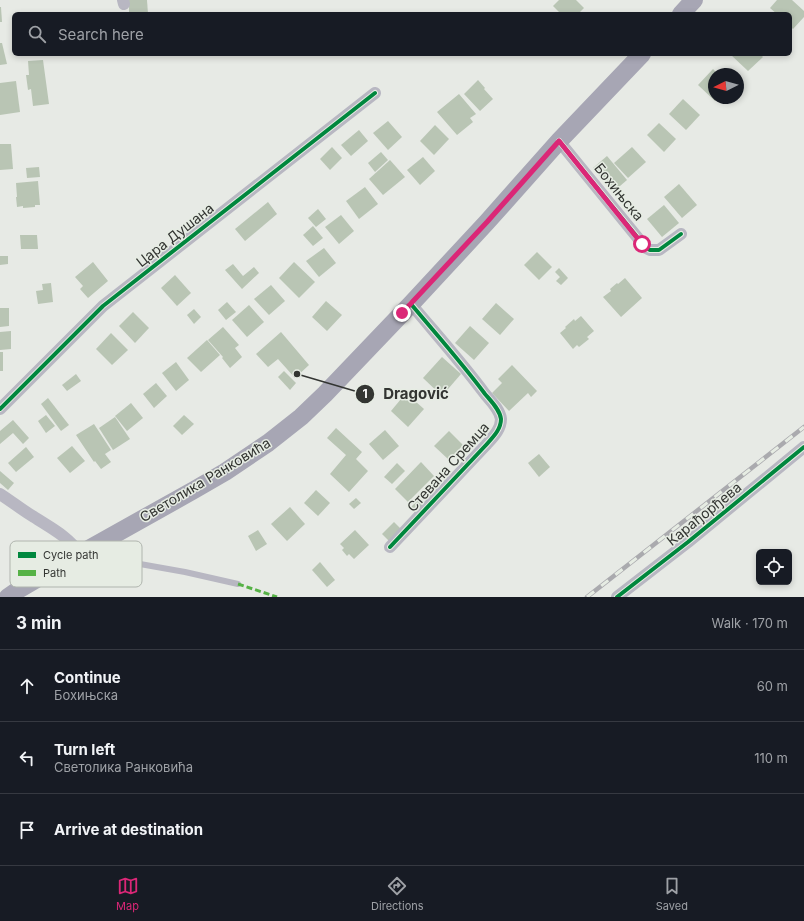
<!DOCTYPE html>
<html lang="en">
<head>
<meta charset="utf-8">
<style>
  body { margin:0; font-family:Inter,sans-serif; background:#242831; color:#f1f3f6 }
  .controls { position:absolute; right:12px; bottom:12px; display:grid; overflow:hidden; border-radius:6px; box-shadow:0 2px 6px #0003 }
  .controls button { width:36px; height:36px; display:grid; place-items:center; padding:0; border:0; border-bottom:1px solid #363941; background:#171b24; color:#f1f3f6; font:20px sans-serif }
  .compass { position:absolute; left:708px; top:68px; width:36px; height:36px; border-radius:50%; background:#171b24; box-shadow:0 2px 6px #0003; rotate:265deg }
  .stop { position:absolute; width:12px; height:12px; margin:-9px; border:3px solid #db2777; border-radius:50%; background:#fff }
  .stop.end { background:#db2777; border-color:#fff; box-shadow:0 1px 4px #0008 }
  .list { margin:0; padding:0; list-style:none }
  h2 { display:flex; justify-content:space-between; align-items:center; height:52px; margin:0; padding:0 16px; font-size:17px }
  h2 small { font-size:13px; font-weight:400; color:#9ea1a6 }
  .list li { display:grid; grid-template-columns:26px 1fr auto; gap:12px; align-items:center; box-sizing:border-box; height:72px; padding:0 16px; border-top:1px solid #363941 }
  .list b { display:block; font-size:15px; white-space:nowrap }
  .list p { margin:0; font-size:13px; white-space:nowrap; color:#9ea1a6 }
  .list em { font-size:13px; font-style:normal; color:#9ea1a6 }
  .icon { flex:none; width:22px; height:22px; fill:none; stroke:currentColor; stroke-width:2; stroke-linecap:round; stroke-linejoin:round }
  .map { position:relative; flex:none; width:804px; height:597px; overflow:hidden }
  .search { position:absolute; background:#171b24; box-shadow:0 2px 6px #0003; left:12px; right:12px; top:12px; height:44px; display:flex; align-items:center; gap:10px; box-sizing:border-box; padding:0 14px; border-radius:6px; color:#9ea1a6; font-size:15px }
  .sheet { height:268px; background:#171b24 }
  nav { display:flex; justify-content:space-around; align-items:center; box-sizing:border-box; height:56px; border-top:1px solid #363941; background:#171b24; font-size:11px; color:#9ea1a6 }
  nav a { display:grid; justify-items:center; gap:2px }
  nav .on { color:#db2777 }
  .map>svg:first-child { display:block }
  .building { fill:#b9c5b4 }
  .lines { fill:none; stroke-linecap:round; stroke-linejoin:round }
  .lane { stroke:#b8b7c2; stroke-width:6 }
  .street { stroke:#b8b7c2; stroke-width:12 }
  .primary { stroke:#a7a6b4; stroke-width:18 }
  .rail-casing { stroke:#aaaaae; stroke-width:4.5 }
  .rail { stroke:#e6ece3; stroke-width:3; stroke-dasharray:9; stroke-linecap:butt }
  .quiet { stroke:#56b246; stroke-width:3; stroke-dasharray:6 3; stroke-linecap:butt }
  .cycleway-casing { stroke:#e6ece3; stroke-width:6 }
  .cycleway { stroke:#00873e; stroke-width:4 }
  .route { stroke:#db2777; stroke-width:5 }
  .labels { text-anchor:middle; stroke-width:3; stroke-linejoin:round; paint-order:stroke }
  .street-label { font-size:14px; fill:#333532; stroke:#e6ece3 }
  .key { fill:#e6ece3; stroke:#b0b5ae; stroke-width:1 }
  .key-label { font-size:11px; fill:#333532 }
  .leader { fill:none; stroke:#333532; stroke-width:1.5 }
  .callout-dot { fill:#333532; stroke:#e6ece3; stroke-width:1.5 }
  .mark-label { font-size:12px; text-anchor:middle; font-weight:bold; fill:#fff }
  .callout-label { font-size:15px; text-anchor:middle; font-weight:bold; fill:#333532; stroke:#e6ece3; stroke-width:3; stroke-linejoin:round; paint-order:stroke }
</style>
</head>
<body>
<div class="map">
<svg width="804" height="597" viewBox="0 0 804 597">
  <rect width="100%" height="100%" fill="#e7eae5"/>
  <g class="building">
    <path d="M 129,0 L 147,0 L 148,14 L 129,14 Z"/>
    <path d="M 559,0 L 576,0 L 584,8 L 578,14 L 561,14 L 553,6 Z"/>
    <path d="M 777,0 L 792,0 L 804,11 L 804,17 L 793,29 L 790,26 L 790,14 L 777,14 L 770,8 Z"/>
    <path d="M 0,7 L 1,7 L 2,22 L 0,22 Z"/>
    <path d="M 0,43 L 2,43 L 7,64 L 0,65 Z"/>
    <path d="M 730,54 L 760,54 L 763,57 L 748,71 Z"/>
    <path d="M 43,60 L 49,104 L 33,106 L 31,89 L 28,90 L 26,75 L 29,75 L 28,61 Z"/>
    <path d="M 713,69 L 718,74 L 714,74 L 714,98 L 718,98 L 715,101 L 698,85 Z"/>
    <path d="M 478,80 L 485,88 L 484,89 L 493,99 L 480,111 L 464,94 Z"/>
    <path d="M 16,81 L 20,112 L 0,115 L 0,83 Z"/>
    <path d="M 459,94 L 476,114 L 470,118 L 473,122 L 457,135 L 437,112 Z"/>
    <path d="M 683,99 L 700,115 L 686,130 L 669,114 Z"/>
    <path d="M 388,121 L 402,137 L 388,150 L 373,133 Z"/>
    <path d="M 659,123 L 676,139 L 664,152 L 647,135 Z"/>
    <path d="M 435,125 L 449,139 L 434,155 L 420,141 Z"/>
    <path d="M 359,130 L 368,141 L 351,156 L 341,145 Z"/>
    <path d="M 0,144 L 11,144 L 13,169 L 0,170 Z"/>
    <path d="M 332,147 L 342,158 L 330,170 L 320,159 Z"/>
    <path d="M 632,147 L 646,162 L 628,178 L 614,163 Z"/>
    <path d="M 381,152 L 388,160 L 375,172 L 368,163 Z"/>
    <path d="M 607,156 L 627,180 L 613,192 L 593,168 Z"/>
    <path d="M 423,157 L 435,171 L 420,185 L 407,170 Z"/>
    <path d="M 390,160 L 405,177 L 383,195 L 369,179 Z"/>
    <path d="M 39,167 L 40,177 L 27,178 L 26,168 Z"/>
    <path d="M 38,181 L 40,205 L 35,205 L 35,207 L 23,208 L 23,206 L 17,207 L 16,197 L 17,197 L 16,183 Z"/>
    <path d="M 679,184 L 697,205 L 682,218 L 664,197 Z"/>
    <path d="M 365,187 L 378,204 L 359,219 L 346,201 Z"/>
    <path d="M 268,202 L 277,214 L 245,241 L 235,229 Z"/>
    <path d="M 664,205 L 679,223 L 662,237 L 647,219 Z"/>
    <path d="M 318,209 L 326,219 L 316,227 L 308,218 Z"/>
    <path d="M 341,215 L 354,231 L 339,244 L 325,227 Z"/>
    <path d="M 313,226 L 323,238 L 313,246 L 303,235 Z"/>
    <path d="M 20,235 L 37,235 L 38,249 L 21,249 Z"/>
    <path d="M 324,248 L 336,263 L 319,277 L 306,261 Z"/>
    <path d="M 537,252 L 552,267 L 539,280 L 524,265 Z"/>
    <path d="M 0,256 L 8,256 L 8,264 L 0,265 Z"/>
    <path d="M 93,262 L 108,281 L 88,298 L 80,289 L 83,286 L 75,277 Z"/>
    <path d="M 294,262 L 315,282 L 299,298 L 279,278 Z"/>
    <path d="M 233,264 L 243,276 L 254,267 L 259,273 L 242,289 L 225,270 Z"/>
    <path d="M 559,268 L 568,278 L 561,285 L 556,281 L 560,277 L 555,272 Z"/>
    <path d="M 175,275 L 191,293 L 177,306 L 161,288 Z"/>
    <path d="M 625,278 L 642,298 L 621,317 L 603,297 L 611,291 L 610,289 L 617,283 L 618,284 Z"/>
    <path d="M 51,283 L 53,302 L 38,304 L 36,291 L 43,290 L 42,284 Z"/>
    <path d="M 271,285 L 285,301 L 269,315 L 254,299 Z"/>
    <path d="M 326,301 L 342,315 L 327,331 L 312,317 Z"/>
    <path d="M 227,302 L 236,312 L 226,320 L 218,310 Z"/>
    <path d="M 496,303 L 514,319 L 500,335 L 482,319 Z"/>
    <path d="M 249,305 L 264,322 L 247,337 L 232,320 Z"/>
    <path d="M 0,308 L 9,308 L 9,326 L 0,327 Z"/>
    <path d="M 194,309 L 201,317 L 194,324 L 187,315 Z"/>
    <path d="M 133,312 L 149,328 L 135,343 L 119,326 Z"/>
    <path d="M 581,316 L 594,331 L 587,337 L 589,339 L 579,347 L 577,345 L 573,349 L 560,333 L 566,328 L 565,327 L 574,319 L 575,321 Z"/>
    <path d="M 470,326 L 489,343 L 474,360 L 455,343 Z"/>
    <path d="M 223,327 L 239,345 L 235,348 L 242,357 L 230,368 L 222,358 L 223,357 L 208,340 Z"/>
    <path d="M 11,331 L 11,349 L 0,350 L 0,332 Z"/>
    <path d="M 281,332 L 309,365 L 295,378 L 278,359 L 268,367 L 256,354 Z"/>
    <path d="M 111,333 L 128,350 L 112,365 L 96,349 Z"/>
    <path d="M 207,340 L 220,355 L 201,372 L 187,358 Z"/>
    <rect x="0" y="352" width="3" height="19"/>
    <path d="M 442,357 L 461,374 L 442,396 L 423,378 Z"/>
    <path d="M 176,362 L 189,380 L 176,391 L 162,373 Z"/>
    <path d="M 512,365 L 537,391 L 531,397 L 528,393 L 509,411 L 492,393 L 502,383 L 498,379 Z"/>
    <path d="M 284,371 L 296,383 L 290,390 L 278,377 Z"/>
    <path d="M 76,374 L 81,381 L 67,391 L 62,385 Z"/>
    <path d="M 156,383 L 167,396 L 154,408 L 143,394 Z"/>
    <path d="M 406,393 L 424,409 L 408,427 L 391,411 Z"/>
    <path d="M 48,398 L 69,425 L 61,431 L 41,404 Z"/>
    <path d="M 131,403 L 143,418 L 127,431 L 115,416 Z"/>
    <path d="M 46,415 L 55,426 L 46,433 L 38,421 Z"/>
    <path d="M 184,415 L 194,424 L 182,435 L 173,426 Z"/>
    <path d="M 115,417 L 130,439 L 113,450 L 99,428 Z"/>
    <path d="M 13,420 L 29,438 L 23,444 L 13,433 L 0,444 L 0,431 Z"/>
    <path d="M 94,424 L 111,450 L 105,454 L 111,462 L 101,469 L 95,461 L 94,462 L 76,435 Z"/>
    <path d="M 336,428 L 362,452 L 356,459 L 368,471 L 349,492 L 330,474 L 346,455 L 327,438 Z"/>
    <path d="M 385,430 L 399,446 L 383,460 L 369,444 Z"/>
    <path d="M 449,431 L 463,445 L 449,460 L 434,446 Z"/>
    <path d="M 72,446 L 85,461 L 70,473 L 57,458 Z"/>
    <path d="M 26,447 L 34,457 L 16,472 L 8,463 Z"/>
    <path d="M 539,454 L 550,467 L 539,477 L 528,463 Z"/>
    <path d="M 421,462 L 434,476 L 408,502 L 395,489 Z"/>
    <path d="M 397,463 L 405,471 L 392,484 L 384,477 Z"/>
    <path d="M 0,471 L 14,483 L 8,490 L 0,483 Z"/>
    <path d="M 316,490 L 330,503 L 318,516 L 304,503 Z"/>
    <path d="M 356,498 L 361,503 L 354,509 L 349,504 Z"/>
    <path d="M 418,500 L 426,507 L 417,515 L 410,508 Z"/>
    <path d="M 290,507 L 305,524 L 287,541 L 271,524 Z"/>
    <path d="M 394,522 L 402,530 L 390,542 L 382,534 Z"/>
    <path d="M 258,530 L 267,544 L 256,551 L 248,536 Z"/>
    <path d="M 355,530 L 369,545 L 354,559 L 349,554 L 347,556 L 342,550 L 344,548 L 340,544 Z"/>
    <path d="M 320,562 L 335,580 L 327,587 L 312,570 Z"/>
  </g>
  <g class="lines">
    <path class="lane" d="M 110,538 L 117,554 L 140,564 L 185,572 L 238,584"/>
    <g class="street">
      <path d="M 123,0 L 124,4"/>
      <path d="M 559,141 L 646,248 L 650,250 L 659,250 L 681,234"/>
      <path d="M 0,409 L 103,306 L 375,93"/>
      <path d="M 0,494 C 11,501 22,510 34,517 C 51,528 69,537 80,554"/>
      <path d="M 390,547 L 486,445 C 492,438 501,430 501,419 C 500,410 491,401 485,394 C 462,363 436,334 411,304"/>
      <path d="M 617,597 L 688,542 L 804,447"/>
    </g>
    <g class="primary">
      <path d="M 681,14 L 694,0"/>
      <path d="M 8,597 L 18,590 L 69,560 L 194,490 L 225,472 L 268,443 L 301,417 L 325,394 L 411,304 L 487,222 L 559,141 L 642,54"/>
    </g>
    <g class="rail-casing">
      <path id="rail" d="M 587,597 L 804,427"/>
    </g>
    <use href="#rail" class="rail"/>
    <path class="quiet" d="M 238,584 L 277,597"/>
    <g class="cycleway-casing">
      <g id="cycleway">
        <path d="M 559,141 L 646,248 L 650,250 L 659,250 L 681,234"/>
        <path d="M 0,409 L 103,306 L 375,93"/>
        <path d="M 390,547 L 486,445 C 492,438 501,430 501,419 C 500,410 491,401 485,394 C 462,363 436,334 411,304"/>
        <path d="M 617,597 L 688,542 L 804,447"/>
      </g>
    </g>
    <use href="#cycleway" class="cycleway"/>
  </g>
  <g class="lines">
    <path class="route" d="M 402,313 L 487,222 L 559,141 L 642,244"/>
  </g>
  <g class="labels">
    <g class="street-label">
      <text transform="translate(619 192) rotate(51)" y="5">Бохињска</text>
      <text transform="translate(175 235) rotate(-38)" y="5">Цара Душана</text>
      <text transform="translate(448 467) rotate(-48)" y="5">Стевана Сремца</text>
      <text transform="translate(205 480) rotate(-31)" y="5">Светолика Ранковића</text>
      <text transform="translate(704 514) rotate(-39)" y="5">Карађорђева</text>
    </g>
  </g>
  <rect x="10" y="541" width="132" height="46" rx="6" class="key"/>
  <rect x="18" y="552" width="18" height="6" fill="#00873e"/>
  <rect x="18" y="570" width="18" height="6" fill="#56b246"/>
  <g class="key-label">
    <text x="43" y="559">Cycle path</text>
    <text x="43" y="577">Path</text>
  </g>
  <path class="leader" d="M297 374L365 394"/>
  <g class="callout-dot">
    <circle cx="297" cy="374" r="4"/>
    <circle cx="365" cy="394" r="10"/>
  </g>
  <g class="mark-label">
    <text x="365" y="398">1</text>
  </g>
  <g class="callout-label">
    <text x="416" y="399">Dragović</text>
  </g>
</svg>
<div class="controls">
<button><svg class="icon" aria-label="locate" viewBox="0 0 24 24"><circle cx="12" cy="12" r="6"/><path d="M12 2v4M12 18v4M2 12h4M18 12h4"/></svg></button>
</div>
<svg class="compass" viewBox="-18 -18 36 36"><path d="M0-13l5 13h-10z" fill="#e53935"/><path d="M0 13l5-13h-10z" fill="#9ea1a6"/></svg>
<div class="stop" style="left:642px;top:244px"></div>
<div class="stop end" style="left:402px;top:313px"></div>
<div class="search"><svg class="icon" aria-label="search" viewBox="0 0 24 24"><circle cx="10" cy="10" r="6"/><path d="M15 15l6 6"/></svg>Search here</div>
</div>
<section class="sheet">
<h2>3 min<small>Walk · 170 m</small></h2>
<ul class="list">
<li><svg class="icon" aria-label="ahead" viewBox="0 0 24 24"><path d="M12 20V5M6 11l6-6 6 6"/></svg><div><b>Continue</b><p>Бохињска</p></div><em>60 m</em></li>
<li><svg class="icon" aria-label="left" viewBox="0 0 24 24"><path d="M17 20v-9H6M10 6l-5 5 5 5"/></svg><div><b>Turn left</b><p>Светолика Ранковића</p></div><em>110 m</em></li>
<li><svg class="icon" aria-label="arrive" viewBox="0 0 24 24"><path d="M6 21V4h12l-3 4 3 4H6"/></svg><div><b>Arrive at destination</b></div></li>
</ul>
</section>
<nav>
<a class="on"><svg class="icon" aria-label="map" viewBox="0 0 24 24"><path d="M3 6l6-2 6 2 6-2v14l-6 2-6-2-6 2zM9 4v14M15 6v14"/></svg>Map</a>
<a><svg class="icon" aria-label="directions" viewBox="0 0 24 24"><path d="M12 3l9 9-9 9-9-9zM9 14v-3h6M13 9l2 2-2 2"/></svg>Directions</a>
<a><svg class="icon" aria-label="saved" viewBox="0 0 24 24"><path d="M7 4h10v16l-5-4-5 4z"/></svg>Saved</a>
</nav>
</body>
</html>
